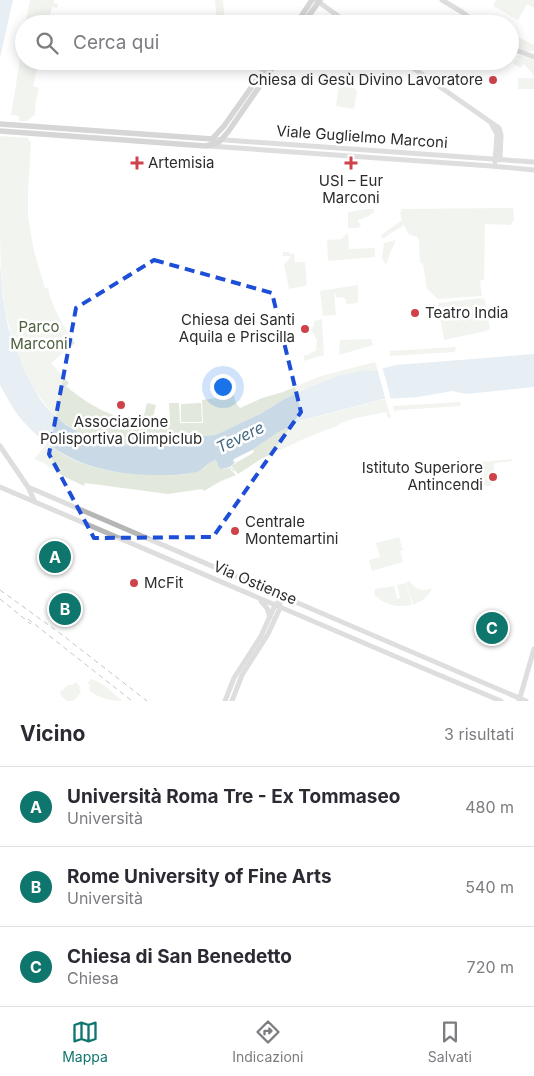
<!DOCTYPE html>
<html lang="it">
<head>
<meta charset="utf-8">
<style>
  body { margin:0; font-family:Inter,sans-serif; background:#f2f2f3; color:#2b2b33 }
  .you { position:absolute; left:222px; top:386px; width:18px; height:18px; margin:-12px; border:4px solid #fff; border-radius:50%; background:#1a73e8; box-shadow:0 0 0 8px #1a73e833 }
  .badge { display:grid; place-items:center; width:32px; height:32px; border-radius:50%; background:#0f766e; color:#fff; font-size:16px; font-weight:700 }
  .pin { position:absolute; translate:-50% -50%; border:2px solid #fff; box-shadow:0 1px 5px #0006 }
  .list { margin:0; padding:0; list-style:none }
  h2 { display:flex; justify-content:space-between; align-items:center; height:65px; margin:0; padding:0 20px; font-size:21px }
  h2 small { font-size:16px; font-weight:400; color:#7c7c81 }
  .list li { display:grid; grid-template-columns:32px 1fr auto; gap:15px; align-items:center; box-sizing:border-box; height:80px; padding:0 20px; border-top:1px solid #e1e1e2 }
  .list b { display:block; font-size:19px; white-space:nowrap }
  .list p { margin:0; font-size:16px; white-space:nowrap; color:#7c7c81 }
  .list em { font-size:16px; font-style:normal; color:#7c7c81 }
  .icon { flex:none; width:28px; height:28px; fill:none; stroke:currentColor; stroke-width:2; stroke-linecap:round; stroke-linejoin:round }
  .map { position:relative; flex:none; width:534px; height:701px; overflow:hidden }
  .search { position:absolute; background:#fff; box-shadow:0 2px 12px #0003; left:15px; right:15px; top:15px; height:55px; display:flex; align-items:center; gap:12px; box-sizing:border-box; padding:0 18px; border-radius:28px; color:#7c7c81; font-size:19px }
  .sheet { height:305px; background:#fff }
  nav { display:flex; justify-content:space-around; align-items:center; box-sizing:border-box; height:70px; border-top:1px solid #e1e1e2; background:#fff; font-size:14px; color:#7c7c81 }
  nav a { display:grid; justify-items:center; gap:2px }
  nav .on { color:#0f766e }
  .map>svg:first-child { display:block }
  .green { fill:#e2e8db }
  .water { fill:#c9dae6 }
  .pier { fill:#fff }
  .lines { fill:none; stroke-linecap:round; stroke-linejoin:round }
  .stream { stroke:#c9dae6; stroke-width:1 }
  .secondary { stroke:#b6b6b6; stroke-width:5 }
  .primary { stroke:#a4a4a4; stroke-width:5.5 }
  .rail { stroke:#818181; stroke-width:1; stroke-dasharray:5 4; stroke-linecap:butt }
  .marked { fill:none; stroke:#1d4ed8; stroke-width:4; stroke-dasharray:10 6; stroke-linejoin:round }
  .poi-dot { fill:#ce434a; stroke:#fff; stroke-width:2 }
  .labels { text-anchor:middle; stroke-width:5; stroke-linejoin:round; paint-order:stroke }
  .poi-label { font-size:15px; fill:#2c2c2c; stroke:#fff; text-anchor:start }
  .street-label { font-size:15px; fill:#2c2c2c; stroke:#fff }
  .park-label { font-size:15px; fill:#4f6240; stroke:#fff }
  .water-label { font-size:16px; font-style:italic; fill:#456a83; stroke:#fff }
</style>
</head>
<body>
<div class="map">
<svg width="534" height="701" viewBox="0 0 534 701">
  <rect width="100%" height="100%" fill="#fff"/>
  <g class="green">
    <path d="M 30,0 L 54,0 L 54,3 L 58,4 L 57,8 L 52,7 L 48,24 L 25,24 Z"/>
    <path d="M 215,0 L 223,0 L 225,24 L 217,24 Z"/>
    <path d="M 496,0 L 534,0 L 534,8 L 527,4 L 518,20 L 493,6 Z"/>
    <path d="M 510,33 L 534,45 L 534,51 L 525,52 L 510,45 Z"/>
    <path d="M 24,35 L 24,61 L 39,61 L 33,86 L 39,88 L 36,101 L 35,115 L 26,121 L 19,121 L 19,116 L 11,115 Z"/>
    <path d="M 520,55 L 534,60 L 534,76 L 524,64 L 520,68 L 513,63 L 517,59 L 520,61 L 517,57 Z"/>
    <rect x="518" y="78" width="16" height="11"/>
    <path d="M 339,85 L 354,88 L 357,91 L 354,109 L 336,106 Z"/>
    <path d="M 0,136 L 29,138 L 28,140 L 31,142 L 28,193 L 28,216 L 34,251 L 45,288 L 48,288 C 52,308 64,327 75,343 L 51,363 L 69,383 L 66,386 C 95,411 131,427 170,424 L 169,403 L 179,403 L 180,423 L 203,423 L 202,400 L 217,398 L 233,393 L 236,403 L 240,408 L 262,398 L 283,392 L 321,376 L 375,362 L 378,370 L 372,371 L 368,370 L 338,376 L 315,385 L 286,398 L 260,414 L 215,435 L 187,437 L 167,446 L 115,445 C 113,446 111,447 108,447 C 101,446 81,434 74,430 C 55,418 42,402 31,383 C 1,330 0,275 0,216 C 0,190 0,163 0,136 Z"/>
    <path d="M 513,208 L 514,220 L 510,225 L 485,224 L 484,279 L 480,281 L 482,296 L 438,299 L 427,289 L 423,264 L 420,262 L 419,241 L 417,237 L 408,234 L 404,225 L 388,235 L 385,238 L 382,238 L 381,235 L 402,220 L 400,212 L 402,209 Z"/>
    <path d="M 367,209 L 374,209 L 374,212 L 367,217 L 358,220 L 361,226 L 357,228 L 348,228 L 348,212 Z"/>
    <path d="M 348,233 L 349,249 L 375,248 L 375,257 L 328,261 L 327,240 L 341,239 Z"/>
    <path d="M 396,240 L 390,253 L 387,263 L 385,264 L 382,258 L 384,243 Z"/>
    <path d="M 283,252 L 289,252 L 291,254 L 294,253 L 295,262 L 305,262 L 307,283 L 305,286 L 289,289 L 284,264 L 290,258 L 290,256 L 283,256 Z"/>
    <path d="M 358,285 L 358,303 L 346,304 L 346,299 L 344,299 L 343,297 L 337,298 L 334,292 L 336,315 L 323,316 L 320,291 Z"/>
    <path d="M 482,298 L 485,300 L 490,329 L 487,330 L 487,331 L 444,340 L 438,303 Z"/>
    <path d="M 322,319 L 324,355 L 304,361 L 304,355 L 308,355 L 316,350 L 317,340 L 311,330 L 314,325 L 314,321 Z"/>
    <path d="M 371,339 L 373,345 L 339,355 L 340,340 Z"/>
    <path d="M 456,347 L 455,352 L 390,356 L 390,351 Z"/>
    <path d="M 385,399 L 391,418 L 388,418 L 386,412 L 356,418 L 341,423 L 337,426 L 308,437 L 261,459 L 238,474 L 232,467 L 232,465 L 253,453 L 254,451 L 252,450 L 277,433 L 304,420 Z"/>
    <path d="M 460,402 L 461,406 L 400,410 L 394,411 L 393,406 Z"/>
    <path d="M 147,403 L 156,405 L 152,421 L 143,419 Z"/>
    <path d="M 201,403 L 202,422 L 181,422 L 181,404 Z"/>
    <path d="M 47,443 C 77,469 119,474 157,475 C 169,475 181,476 192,473 C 196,472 200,471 203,469 C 208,466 208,462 215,460 L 217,462 L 221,469 L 229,468 L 236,475 L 219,482 L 204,491 L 202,489 L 168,494 L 85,483 L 84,486 L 63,476 L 44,463 L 34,459 Z"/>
    <path d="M 512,459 L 512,461 L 495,463 C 492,468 495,471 494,476 C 493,480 491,482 491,486 L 486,486 L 482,484 L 480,462 Z"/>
    <path d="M 399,537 L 403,550 L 400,551 L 403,562 L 372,571 L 369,560 L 380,557 L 376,543 Z"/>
    <path d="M 410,581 C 415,590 423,592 432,588 C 429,597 421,602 413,605 L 406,582 Z"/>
    <path d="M 406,583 L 412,605 C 397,608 384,605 374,594 L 375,589 L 394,586 L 397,599 L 400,598 L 397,585 Z"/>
    <path d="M 91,679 C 104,682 113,694 123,701 C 112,701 97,698 89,690 L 90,685 L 88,683 Z"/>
    <path d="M 76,682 L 80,687 L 79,689 L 81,690 L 79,695 L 73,701 L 67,701 L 61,696 L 60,691 L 63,690 L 67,685 L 72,685 Z"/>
  </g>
  <g class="water">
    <path d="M 0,0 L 13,0 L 0,58 Z"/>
    <path d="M 0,263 L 3,297 L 8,327 L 21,362 L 26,374 L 40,399 L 47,408 L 66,425 L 83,435 L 107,447 L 115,445 L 167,446 L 187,437 L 215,435 L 260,414 L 286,398 L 315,385 L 338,376 L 364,370 L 372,371 L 396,365 L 534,354 L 534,387 L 466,394 L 452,391 L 418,397 L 383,399 L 303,420 L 277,433 L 252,450 L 234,459 L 233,461 L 235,462 L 230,467 L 221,469 L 218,466 L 217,462 L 215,460 C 207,463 205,469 197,472 C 182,476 166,475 151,475 C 100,474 57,460 22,420 C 13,410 7,397 0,385 Z"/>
  </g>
  <path class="pier" d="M 382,367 L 386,380 L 391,400 L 386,401 L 377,368 Z"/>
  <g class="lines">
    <path class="stream" d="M 229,466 L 234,471"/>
    <g class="secondary">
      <path d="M 316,0 L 349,24"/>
      <path d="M 442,0 L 462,12 L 478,24"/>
      <path d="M 510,48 L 534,57"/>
      <path d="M 403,61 L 499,128 L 501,135 L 500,160"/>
      <path d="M 492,125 L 497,134 L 495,162"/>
      <path d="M 212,139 L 534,162"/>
      <path d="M 209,146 L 491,166 L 534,170"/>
      <path d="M 0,446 L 28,487 L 35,502"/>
      <path d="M 0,487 L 413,664 L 501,701"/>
      <path d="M 28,487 L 526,701"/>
      <path d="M 261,601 L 267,608 L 270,617"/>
      <path d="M 225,701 L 234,678 L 261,636 L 275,605 L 277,603"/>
      <path d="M 232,701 L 242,675 L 268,634 L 279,610 L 280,601 L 282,596"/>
      <path d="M 519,701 L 534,649"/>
    </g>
    <g class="primary">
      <path d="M 296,24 L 312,0"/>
      <path d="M 303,24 L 320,0"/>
      <path d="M 0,124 L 212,139 L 224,126 L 270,61"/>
      <path d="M 0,131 L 206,146 L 219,142 L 228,132 L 277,61"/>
    </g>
    <g class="rail">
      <path d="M 0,590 L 61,634 L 147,701"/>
      <path d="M 0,599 L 31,624"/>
      <path d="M 28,619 L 132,701"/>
    </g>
  </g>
  <path d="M0 0H534V701H0ZM 154,260 L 272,293 L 301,412 L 213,537 L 94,538 L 49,454 L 76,308 Z" fill="#fff" fill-opacity=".55" fill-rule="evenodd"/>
  <path class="marked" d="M 154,260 L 272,293 L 301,412 L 213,537 L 94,538 L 49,454 L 76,308 Z"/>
  <g class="poi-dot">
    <circle cx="493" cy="80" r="5"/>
    <path d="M134.5 155.5h5v5h5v5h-5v5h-5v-5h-5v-5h5z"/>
    <path d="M348.5 155.5h5v5h5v5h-5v5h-5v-5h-5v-5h5z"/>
    <circle cx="415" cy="313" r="5"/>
    <circle cx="305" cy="329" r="5"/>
    <circle cx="121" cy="405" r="5"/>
    <circle cx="493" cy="477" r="5"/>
    <circle cx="235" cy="531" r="5"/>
    <circle cx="134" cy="583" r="5"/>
  </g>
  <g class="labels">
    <g class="poi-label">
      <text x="483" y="85" text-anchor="end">Chiesa di Gesù Divino Lavoratore</text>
      <text x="148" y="168">Artemisia</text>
      <text x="351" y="186" text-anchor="middle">USI – Eur<tspan x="351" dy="17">Marconi</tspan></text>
      <text x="425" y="318">Teatro India</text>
      <text x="295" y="325" text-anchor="end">Chiesa dei Santi<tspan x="295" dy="17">Aquila e Priscilla</tspan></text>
      <text x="121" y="427" text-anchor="middle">Associazione<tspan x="121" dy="17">Polisportiva Olimpiclub</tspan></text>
      <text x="483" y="473" text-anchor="end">Istituto Superiore<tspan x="483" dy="17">Antincendi</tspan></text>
      <text x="245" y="527">Centrale<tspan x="245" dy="17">Montemartini</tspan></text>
      <text x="144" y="588">McFit</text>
    </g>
    <g class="street-label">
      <text transform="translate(362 137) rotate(4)" y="5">Viale Guglielmo Marconi</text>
      <text transform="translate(255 583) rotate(23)" y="5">Via Ostiense</text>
    </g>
    <g class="park-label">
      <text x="39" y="332">Parco<tspan x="39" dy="17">Marconi</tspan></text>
    </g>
    <g class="water-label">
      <text transform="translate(240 437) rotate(-26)" y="6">Tevere</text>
    </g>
  </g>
</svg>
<div class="you"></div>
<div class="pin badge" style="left:55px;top:557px">A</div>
<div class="pin badge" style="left:65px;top:609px">B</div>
<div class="pin badge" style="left:492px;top:628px">C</div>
<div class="search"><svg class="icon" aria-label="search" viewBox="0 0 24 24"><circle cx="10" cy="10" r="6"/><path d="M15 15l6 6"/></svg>Cerca qui</div>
</div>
<section class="sheet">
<h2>Vicino<small>3 risultati</small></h2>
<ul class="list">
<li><span class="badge">A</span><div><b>Università Roma Tre - Ex Tommaseo</b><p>Università</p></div><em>480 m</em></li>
<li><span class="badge">B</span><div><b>Rome University of Fine Arts</b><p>Università</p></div><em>540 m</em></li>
<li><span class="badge">C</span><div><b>Chiesa di San Benedetto</b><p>Chiesa</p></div><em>720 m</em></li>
</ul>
</section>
<nav>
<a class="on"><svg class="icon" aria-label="map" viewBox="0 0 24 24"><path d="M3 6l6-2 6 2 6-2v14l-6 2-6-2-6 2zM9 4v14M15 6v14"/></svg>Mappa</a>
<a><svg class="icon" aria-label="directions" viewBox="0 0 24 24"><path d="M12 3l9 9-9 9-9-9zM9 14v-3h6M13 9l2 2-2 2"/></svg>Indicazioni</a>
<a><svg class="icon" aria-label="saved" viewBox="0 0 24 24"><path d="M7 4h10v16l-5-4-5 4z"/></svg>Salvati</a>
</nav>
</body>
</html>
